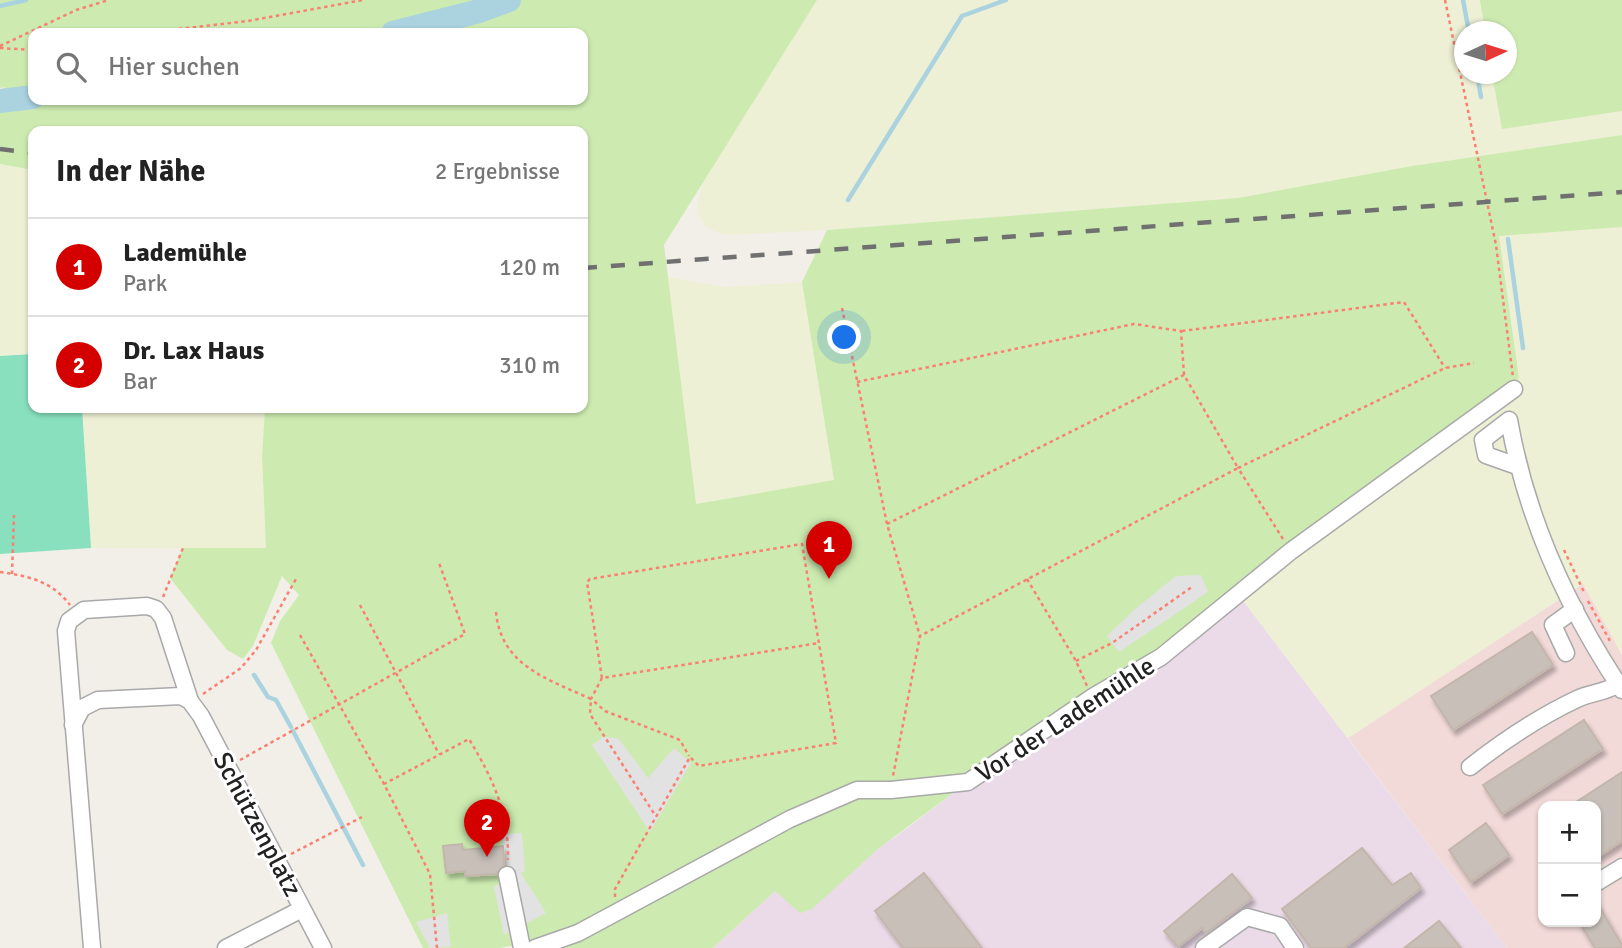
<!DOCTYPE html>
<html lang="de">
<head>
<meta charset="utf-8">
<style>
  body { margin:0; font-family:Signika,sans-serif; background:#f2f2f2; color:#222 }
  .controls { position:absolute; right:21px; bottom:21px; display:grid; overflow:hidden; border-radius:14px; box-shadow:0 2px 5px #0004 }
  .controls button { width:63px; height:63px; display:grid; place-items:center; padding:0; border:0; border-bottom:2px solid #e0e0e0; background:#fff; color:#222; font:35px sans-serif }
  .compass { position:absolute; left:1454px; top:21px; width:63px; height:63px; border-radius:50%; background:#fff; box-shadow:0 2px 5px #0004; rotate:86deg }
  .you { position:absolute; left:845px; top:338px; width:24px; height:24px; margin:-18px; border:5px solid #fff; border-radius:50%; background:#1a73e8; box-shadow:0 0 0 10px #1a73e833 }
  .badge { display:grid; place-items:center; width:46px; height:46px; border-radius:50%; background:#d40000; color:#fff; font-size:23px; font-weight:700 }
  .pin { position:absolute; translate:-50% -58px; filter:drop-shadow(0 2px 4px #0008) }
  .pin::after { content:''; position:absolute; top:37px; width:24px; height:21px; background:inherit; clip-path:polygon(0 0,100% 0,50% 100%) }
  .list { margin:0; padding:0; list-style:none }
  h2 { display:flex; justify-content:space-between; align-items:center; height:91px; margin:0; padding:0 28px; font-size:30px }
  h2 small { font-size:23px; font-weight:400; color:#767676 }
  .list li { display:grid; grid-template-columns:46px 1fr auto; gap:21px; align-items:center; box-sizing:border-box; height:98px; padding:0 28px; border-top:2px solid #e0e0e0 }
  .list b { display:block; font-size:26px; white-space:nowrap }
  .list p { margin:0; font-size:23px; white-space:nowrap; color:#767676 }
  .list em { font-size:23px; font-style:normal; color:#767676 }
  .icon { flex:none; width:38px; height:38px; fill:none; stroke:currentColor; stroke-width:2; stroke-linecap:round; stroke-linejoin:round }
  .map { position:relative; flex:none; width:1622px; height:948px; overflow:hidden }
  .search { position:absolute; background:#fff; box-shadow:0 2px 5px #0004; left:28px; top:28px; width:560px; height:77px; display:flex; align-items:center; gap:18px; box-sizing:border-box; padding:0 24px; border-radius:14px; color:#767676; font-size:26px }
  .panel { position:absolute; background:#fff; box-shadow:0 2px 5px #0004; left:28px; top:126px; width:560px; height:287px; border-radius:14px }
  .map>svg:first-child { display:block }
  .commercial { fill:#f2dad9; fill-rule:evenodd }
  .industrial { fill:#ebdbe8 }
  .farmland { fill:#eef0d5; fill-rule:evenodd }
  .grass { fill:#cdebb0; fill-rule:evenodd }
  .pitch { fill:#88e0be }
  .parking { fill:#e2e2e2 }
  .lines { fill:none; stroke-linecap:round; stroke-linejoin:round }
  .stream { stroke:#aad3df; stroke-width:4.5 }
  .river { stroke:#aad3df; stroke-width:24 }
  .building { fill:#c7bfb8; stroke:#c4b6ab; stroke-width:2; filter:url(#shadow) }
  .minor-casing { stroke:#a9a9a9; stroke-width:19 }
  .path { stroke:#fa8072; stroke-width:2.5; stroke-dasharray:3.5 3.5; stroke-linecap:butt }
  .minor { stroke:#fff; stroke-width:16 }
  .rail { stroke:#707070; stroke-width:4.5; stroke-dasharray:14 14; stroke-linecap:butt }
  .labels { text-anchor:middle; stroke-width:6; stroke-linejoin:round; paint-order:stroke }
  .street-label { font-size:26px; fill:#222; stroke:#fff }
</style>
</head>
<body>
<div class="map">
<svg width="1622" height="948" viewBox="0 0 1622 948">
  <defs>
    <filter id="shadow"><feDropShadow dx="3" dy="5" stdDeviation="2" flood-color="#0004"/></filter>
  </defs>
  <rect width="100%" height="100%" fill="#f2efe9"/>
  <path class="commercial" d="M 1584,583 L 1622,655 L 1622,948 L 1507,948 L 1348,738 ZM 1543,806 L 1596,806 L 1596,922 L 1543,922 Z"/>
  <path class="industrial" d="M 1241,598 L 1507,948 L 713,948 L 775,891 L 894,838 L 972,779 Z"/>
  <g class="farmland">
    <path d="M 817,0 L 1622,0 L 1622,135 L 1412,166 L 1238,198 L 827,230 L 728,235 L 716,232 L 705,226 L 699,216 L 697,204 L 704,179 ZM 1464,32 L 1506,32 L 1506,74 L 1464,74 Z"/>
    <path d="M 6,163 L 33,170 L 33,354 L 0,356 L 0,164 Z"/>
    <path d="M 1622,227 L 1622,655 L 1583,584 L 1348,738 L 1241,598 L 1519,378 L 1499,236 Z"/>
    <path d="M 667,277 L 724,287 L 802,282 L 834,480 L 695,504 Z"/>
    <path d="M 82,408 L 265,408 L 262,457 L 266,549 L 91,548 Z"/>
  </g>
  <g class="grass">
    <path d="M 0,0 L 817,0 L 664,245 L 696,504 L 834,480 L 802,282 L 827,230 L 1238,198 L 1412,166 L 1622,135 L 1622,227 L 1499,236 L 1519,378 L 1164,660 L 972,779 L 879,848 L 812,909 L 800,913 L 775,891 L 713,948 L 557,948 L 556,937 L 500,948 L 423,948 L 271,643 L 280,621 L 299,595 L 282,576 L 253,646 L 243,659 L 227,650 L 170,578 L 183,548 L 266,548 L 262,457 L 265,408 L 583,408 L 583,131 L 33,131 L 33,170 L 0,164 L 0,91 L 5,87 L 0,88 ZM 33,33 L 583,33 L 583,100 L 33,100 Z"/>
    <path d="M 1480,0 L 1622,0 L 1622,111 L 1502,129 L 1492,74 L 1506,74 L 1506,32 L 1485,31 Z"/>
  </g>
  <path class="pitch" d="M 33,354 L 33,408 L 82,408 L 91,548 L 0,554 L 0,356 Z"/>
  <g class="parking">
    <path d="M 1201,575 L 1208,592 L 1119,652 L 1107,636 L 1135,609 L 1176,576 Z"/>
    <path d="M 603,737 L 618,738 L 648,778 L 674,748 L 691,763 L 650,832 L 592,745 Z"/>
    <path d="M 522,833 L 525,871 L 521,873 L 546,913 L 504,935 L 494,887 L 507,880 L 502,834 Z"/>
    <path d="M 447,913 L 451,947 L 430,948 L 416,922 Z"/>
  </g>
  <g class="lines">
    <g class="stream">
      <path d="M 1463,0 L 1469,32"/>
      <path d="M 0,6 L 26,0"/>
      <path d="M 1477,74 L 1481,97"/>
      <path d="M 848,200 L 962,16 L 1006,0"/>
      <path d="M 1508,239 L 1523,348"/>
      <path d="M 254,675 L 268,697 L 276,700 L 291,727"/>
      <path d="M 293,731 L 363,865"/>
    </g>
    <g class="river">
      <path d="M 393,33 L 479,11 L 509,0"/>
      <path d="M 0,101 L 33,97"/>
    </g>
  </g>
  <g class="building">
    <path d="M 1532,632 L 1553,665 L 1453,730 L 1431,696 Z"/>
    <path d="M 1584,720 L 1603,749 L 1502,814 L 1483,785 Z"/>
    <path d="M 1622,772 L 1622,841 L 1596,858 L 1596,806 L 1570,806 Z"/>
    <path d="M 1486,823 L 1509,855 L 1471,882 L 1449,850 Z"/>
    <path d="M 462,844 L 463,850 L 503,846 L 504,865 L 497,874 L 465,876 L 465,871 L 446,873 L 443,846 Z"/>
    <path d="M 1362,848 L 1392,885 L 1411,873 L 1421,888 L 1344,948 L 1311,948 L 1282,909 Z"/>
    <path d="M 924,873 L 982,948 L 903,948 L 875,911 Z"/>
    <path d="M 1232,874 L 1252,898 L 1206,933 L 1202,928 L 1178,947 L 1164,931 Z"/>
    <path d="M 1596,901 L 1622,945 L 1622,948 L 1595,948 L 1579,922 L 1596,922 Z"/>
    <path d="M 1439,921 L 1461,948 L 1404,948 Z"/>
  </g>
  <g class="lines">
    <g class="minor-casing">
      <g id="minor">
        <path d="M 1517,466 L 1486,455 L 1483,440 L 1509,420 C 1526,517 1568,609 1622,690"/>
        <path d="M 1566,653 L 1553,625 L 1575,609"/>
        <path d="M 73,725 L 82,708 L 98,700 L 181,696 L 190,701 L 201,716 L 323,948"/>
        <path d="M 1470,767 C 1503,741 1539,717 1577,699 C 1591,692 1605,693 1618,684"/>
        <path d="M 507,875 L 522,948"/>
        <path d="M 1596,883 L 1622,867"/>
        <path d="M 92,948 L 66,631 L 69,621 L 84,610 L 147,606 L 156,609 L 163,618 L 190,701"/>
        <path d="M 226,948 L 302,909"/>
        <path d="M 535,948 L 578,933 L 790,819 L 857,790 L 891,790 L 968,782 L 1091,698 L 1161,657 L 1291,551 L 1514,389"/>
        <path d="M 1204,948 L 1247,917 L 1280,926 L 1295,948"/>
      </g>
    </g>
    <g class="path">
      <path d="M 1445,0 L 1496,245 L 1513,377"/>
      <path d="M 144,33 L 248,21 L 363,0"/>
      <path d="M 0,46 L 76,10 L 109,0"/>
      <path d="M 0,48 L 33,50"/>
      <path d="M 842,308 L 887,524 L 920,636 L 893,776"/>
      <path d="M 1182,331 L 1404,302 L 1445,368"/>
      <path d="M 857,382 L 1134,324 L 1181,331 L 1184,375"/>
      <path d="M 887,524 L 1184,375 L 1238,468 L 920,636"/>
      <path d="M 1283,539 L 1238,468 L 1445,368 L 1474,363"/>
      <path d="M 1564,550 L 1584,592"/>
      <path d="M 0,572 C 28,576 52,581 70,605"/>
      <path d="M 12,574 L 14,515"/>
      <path d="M 1027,579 L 1076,661 L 1087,686"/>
      <path d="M 163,597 L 183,548"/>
      <path d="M 1588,601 L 1610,641"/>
      <path d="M 360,605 L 439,754"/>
      <path d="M 496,612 C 501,666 548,679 591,699 L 590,714 L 655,815"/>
      <path d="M 300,635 L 384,784"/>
      <path d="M 1076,661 L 1112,643 L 1192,587"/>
      <path d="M 602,678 L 591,699 L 605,711 L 680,740 L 689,756"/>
      <path d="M 203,694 L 241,668 L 256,650 L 296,579"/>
      <path d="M 240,760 L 465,634 L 439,563"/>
      <path d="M 291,854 L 362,817"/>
      <path d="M 615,897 L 615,889 L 690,757 L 699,766 L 836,743 L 802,544 L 590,579 L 587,582 L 602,678 L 819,643"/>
      <path d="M 437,948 L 430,874 L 384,784 L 469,739 C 493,779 509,812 508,860"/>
    </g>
    <use href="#minor" class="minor"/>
    <g class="rail">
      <path d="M 0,149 L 33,153"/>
      <path d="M 583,268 L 1622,192"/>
    </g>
  </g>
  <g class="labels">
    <g class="street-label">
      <text transform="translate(1065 719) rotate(-33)" y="9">Vor der Lademühle</text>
      <text transform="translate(258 824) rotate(62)" y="9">Schützenplatz</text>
    </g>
  </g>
</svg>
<div class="controls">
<button>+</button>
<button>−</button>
</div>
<svg class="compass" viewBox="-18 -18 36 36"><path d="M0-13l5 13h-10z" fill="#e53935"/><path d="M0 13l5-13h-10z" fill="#767676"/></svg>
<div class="you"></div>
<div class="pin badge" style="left:829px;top:579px">1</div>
<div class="pin badge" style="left:487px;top:857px">2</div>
<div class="search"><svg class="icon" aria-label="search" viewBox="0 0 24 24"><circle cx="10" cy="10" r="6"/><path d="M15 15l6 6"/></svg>Hier suchen</div>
<section class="panel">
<h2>In der Nähe<small>2 Ergebnisse</small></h2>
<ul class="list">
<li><span class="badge">1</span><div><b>Lademühle</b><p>Park</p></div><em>120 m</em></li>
<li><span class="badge">2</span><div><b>Dr. Lax Haus</b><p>Bar</p></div><em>310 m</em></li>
</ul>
</section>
</div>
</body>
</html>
